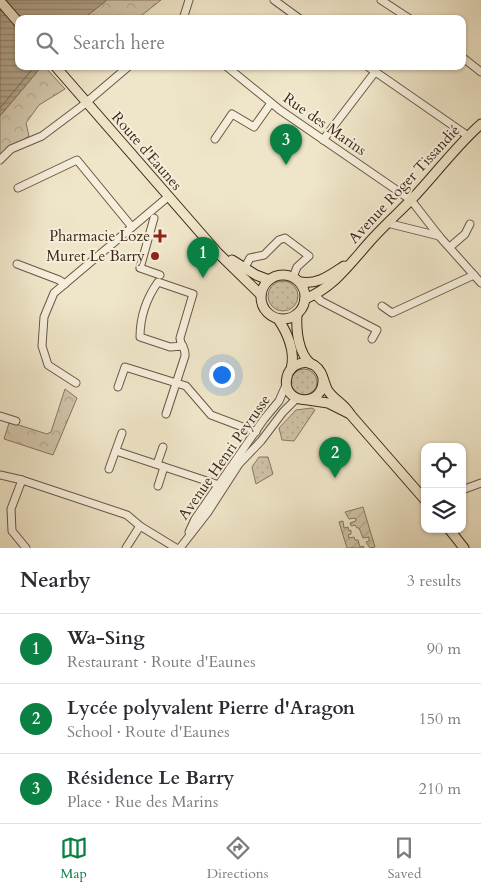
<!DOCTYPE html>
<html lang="en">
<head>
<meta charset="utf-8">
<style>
  body { margin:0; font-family:Cardo,serif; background:#f7f7f7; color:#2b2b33 }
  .controls { position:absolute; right:15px; bottom:15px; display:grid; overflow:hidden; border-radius:10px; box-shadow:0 1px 4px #0004 }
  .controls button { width:45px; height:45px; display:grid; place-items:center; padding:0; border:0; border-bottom:1px solid #e1e1e2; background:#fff; color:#2b2b33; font:25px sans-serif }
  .you { position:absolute; left:221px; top:374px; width:18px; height:18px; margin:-12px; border:4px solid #fff; border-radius:50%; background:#1a73e8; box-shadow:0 0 0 8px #1a73e833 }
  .badge { display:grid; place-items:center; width:32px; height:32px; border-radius:50%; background:#0b8043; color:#fff; font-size:16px; font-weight:700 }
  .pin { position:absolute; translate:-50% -41px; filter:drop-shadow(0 1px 2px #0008) }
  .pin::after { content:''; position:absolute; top:26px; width:18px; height:15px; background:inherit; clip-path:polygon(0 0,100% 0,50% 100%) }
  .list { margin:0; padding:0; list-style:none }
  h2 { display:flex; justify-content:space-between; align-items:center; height:65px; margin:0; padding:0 20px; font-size:21px }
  h2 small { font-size:16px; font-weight:400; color:#7c7c81 }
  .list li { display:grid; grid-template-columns:32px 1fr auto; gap:15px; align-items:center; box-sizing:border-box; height:70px; padding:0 20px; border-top:1px solid #e1e1e2 }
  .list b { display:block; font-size:19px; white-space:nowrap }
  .list p { margin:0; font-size:16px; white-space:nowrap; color:#7c7c81 }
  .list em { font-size:16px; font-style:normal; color:#7c7c81 }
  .icon { flex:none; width:28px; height:28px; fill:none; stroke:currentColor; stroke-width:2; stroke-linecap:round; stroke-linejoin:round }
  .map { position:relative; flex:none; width:481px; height:548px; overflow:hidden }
  .search { position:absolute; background:#fff; box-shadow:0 1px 4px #0004; left:15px; right:15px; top:15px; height:55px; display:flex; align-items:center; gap:12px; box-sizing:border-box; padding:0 18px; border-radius:10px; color:#7c7c81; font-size:19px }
  .sheet { height:275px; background:#fff }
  nav { display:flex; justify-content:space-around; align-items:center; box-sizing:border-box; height:70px; border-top:1px solid #e1e1e2; background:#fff; font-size:14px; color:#7c7c81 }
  nav a { display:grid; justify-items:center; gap:2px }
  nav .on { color:#0b8043 }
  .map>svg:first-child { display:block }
  .grass { fill:url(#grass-dots); stroke:#877662 }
  .forest { fill:url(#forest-crowns); stroke:#877662 }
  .garden { fill:url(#garden-furrows); stroke:#877662 }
  .water { fill:url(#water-rules); stroke:#83725e }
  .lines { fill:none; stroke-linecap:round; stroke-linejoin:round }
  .shore { stroke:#786652; stroke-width:1 }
  .minor-casing { stroke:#6a5645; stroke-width:9 }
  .major-casing { stroke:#3d2719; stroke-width:11 }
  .minor { stroke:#f5eedb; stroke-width:7 }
  .major { stroke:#efe5c8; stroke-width:9 }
  .poi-dot { fill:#8f2418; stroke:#f5eedb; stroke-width:2 }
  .labels { text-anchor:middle; stroke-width:4; stroke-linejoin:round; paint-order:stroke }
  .street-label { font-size:15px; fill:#3d2719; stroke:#f5eedb }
  .poi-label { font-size:15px; fill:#3d2719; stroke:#f5eedb; text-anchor:end }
</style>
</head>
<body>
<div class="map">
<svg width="481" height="548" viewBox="0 0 481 548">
  <defs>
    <pattern id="grass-dots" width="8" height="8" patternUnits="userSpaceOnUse" patternTransform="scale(1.25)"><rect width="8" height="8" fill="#d1c5aa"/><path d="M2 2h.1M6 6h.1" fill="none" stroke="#b4a992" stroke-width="1.8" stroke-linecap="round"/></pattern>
    <pattern id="forest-crowns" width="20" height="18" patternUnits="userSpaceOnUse" patternTransform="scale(1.25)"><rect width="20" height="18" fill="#d1c5aa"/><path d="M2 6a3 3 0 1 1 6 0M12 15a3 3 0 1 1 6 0" fill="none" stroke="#b4a992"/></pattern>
    <pattern id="garden-furrows" width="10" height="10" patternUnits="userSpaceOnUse" patternTransform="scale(1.25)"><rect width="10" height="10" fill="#d1c5aa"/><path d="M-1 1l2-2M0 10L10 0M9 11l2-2" fill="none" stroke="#b4a992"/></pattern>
    <pattern id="water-rules" width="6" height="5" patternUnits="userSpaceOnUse" patternTransform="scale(1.25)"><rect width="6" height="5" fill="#b2a48c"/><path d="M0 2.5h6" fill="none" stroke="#928672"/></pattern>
  </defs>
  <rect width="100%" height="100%" fill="#efe5c8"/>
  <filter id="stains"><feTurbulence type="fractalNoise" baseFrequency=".004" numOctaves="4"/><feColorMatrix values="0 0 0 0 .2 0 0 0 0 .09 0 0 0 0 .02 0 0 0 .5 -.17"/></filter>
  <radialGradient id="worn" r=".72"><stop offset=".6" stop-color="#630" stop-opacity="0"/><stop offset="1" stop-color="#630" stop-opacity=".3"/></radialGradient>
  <g class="grass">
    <circle cx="283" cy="296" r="15"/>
    <circle cx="304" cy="382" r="13"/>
    <path d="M 312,408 L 315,410 L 294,441 L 282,440 L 279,428 L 296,410 Z"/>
    <path d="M 259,457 L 268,457 L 273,474 L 256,484 L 252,467 Z"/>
  </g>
  <g class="forest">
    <path d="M 107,0 L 161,0 L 137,19 L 83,19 Z"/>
    <path d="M 42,66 L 44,66 L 65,89 L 39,105 L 26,123 L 29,136 L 0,156 L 0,116 Z"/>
    <path d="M 65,389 L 77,398 L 53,455 L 4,439 L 9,423 L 6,421 L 47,434 L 51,432 Z"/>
  </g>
  <g class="garden">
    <path d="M 363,507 L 375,547 L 370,548 L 366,542 L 369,541 L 369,537 L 363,538 L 359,528 L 357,528 L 355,525 L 351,526 L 350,523 L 356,521 L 355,518 L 349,519 L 345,512 Z"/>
    <path d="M 343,521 L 344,528 L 348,527 L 349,531 L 351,530 L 351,534 L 348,535 L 349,538 L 354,537 L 355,540 L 358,540 L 360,547 L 363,546 L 364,548 L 347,548 L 339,522 Z"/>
  </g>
  <path class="water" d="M 0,0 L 107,0 L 83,19 L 19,19 L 19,66 L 42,66 L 0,116 Z"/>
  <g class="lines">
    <path class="shore" d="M 0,108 L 35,66"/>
    <g class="minor-casing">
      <g id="minor">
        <path d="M 274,0 L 300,19"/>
        <path d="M 381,0 L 410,19"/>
        <path d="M 183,19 L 189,0"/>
        <path d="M 462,57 L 481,72"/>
        <path d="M 226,66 L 280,110 L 411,200 L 439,236 L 481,283"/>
        <path d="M 367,66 L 468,136"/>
        <path d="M 215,139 L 232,114 L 254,127 L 271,103"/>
        <path d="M 323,140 L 375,72"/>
        <path d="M 0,160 L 11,149 L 42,136 L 82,106 L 129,66"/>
        <path d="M 18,188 L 77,160 L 132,227"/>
        <path d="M 154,218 L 140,268 L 160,275"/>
        <path d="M 387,223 L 439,236"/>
        <path d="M 450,247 L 465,234 L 470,224"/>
        <path d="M 17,264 L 59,280 L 65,284"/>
        <path d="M 244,269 L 250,258 L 264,255 L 279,240 L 285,238 L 309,256 L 297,267 L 293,277"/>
        <path d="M 315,295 L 321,301 L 377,330 L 372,339"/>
        <path d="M 382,306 L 392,313 L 474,275"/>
        <path d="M 76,383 L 48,365 L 42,346 L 44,317 L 54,293 L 169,196"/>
        <path d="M 118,387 L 125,367 L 186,386 L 211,415 L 256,432"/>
        <path d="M 166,414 L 185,356 C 186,348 180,345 180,338 L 193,294 L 158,282 C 146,299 140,316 140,337 L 170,347 L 183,346"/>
        <path d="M 0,416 L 16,421"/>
        <path d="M 116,451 L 219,485"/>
        <path d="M 157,464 L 163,447"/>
        <path d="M 109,469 L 122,433"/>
        <path d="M 0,475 L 22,480 L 127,515 L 140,526 L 176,548"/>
        <path d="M 22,480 L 11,509 L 12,531 L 26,548"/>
        <path d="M 158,486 L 164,467"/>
        <path d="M 462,490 L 481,483"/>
        <path d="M 189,532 L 195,519 L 264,419 L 279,401 L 286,385"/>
        <path d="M 126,548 L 140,526"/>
        <path d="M 180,548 L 208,512 L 239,464 L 261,441 L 283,412 L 297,398"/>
      </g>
    </g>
    <g class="major-casing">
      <g id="major">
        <path d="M 0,1 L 19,23"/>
        <path d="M 55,66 L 218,253 L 261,295"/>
        <path d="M 232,260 L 256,275 L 269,280"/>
        <circle cx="283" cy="297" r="22"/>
        <path d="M 300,282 C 318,285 330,275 344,266"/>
        <path d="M 305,299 C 336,286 351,262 373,238 C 385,225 398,213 411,200 C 435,175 455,147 481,124"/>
        <path d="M 297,314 C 296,330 298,353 311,364"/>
        <path d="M 278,319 C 287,332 296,352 291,369"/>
        <path d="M 323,378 C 325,410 280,404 287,377 C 288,372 291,368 296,365 C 302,362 309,362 314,365 C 323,371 323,380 327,389 C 332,399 344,403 350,414 L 425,500"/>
        <path d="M 308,400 L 328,403 L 350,414"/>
        <path d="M 449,529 L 464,548"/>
      </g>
    </g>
    <use href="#minor" class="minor"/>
    <use href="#major" class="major"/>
  </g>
  <g class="poi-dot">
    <path d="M157.5 228.5h5v5h5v5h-5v5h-5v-5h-5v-5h5z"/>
    <circle cx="155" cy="256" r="5"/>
  </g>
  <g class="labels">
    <g class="street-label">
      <text transform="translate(325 124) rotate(35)" y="5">Rue des Marins</text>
      <text transform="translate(147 151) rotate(49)" y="5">Route d'Eaunes</text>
      <text transform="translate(404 184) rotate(-47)" y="5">Avenue Roger Tissandié</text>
      <text transform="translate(224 457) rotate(-55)" y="5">Avenue Henri Peyrusse</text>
    </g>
    <g class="poi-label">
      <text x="150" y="241">Pharmacie Loze</text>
      <text x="145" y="261">Muret Le Barry</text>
    </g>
  </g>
  <rect width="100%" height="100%" filter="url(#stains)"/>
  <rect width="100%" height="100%" fill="url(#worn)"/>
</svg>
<div class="controls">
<button><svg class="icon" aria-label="locate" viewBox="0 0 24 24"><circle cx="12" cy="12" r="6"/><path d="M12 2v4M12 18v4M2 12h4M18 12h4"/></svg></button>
<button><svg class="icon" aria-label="layers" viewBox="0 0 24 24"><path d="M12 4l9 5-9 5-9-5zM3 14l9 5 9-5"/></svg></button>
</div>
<div class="you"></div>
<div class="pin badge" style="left:203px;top:278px">1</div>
<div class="pin badge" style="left:335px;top:478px">2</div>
<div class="pin badge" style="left:286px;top:165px">3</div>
<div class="search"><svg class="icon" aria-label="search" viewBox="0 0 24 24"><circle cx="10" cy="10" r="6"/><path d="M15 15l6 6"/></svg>Search here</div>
</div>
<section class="sheet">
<h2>Nearby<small>3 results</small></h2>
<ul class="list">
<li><span class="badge">1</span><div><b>Wa-Sing</b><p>Restaurant · Route d'Eaunes</p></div><em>90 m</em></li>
<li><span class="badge">2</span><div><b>Lycée polyvalent Pierre d'Aragon</b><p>School · Route d'Eaunes</p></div><em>150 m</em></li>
<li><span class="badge">3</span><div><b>Résidence Le Barry</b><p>Place · Rue des Marins</p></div><em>210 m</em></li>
</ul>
</section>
<nav>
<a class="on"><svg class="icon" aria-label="map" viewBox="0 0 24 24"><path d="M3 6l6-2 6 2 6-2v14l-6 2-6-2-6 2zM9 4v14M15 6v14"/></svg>Map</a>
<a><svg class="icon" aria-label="directions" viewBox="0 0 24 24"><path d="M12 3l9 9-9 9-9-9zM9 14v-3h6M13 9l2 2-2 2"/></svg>Directions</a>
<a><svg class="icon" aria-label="saved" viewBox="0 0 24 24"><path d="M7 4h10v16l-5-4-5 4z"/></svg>Saved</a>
</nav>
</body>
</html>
